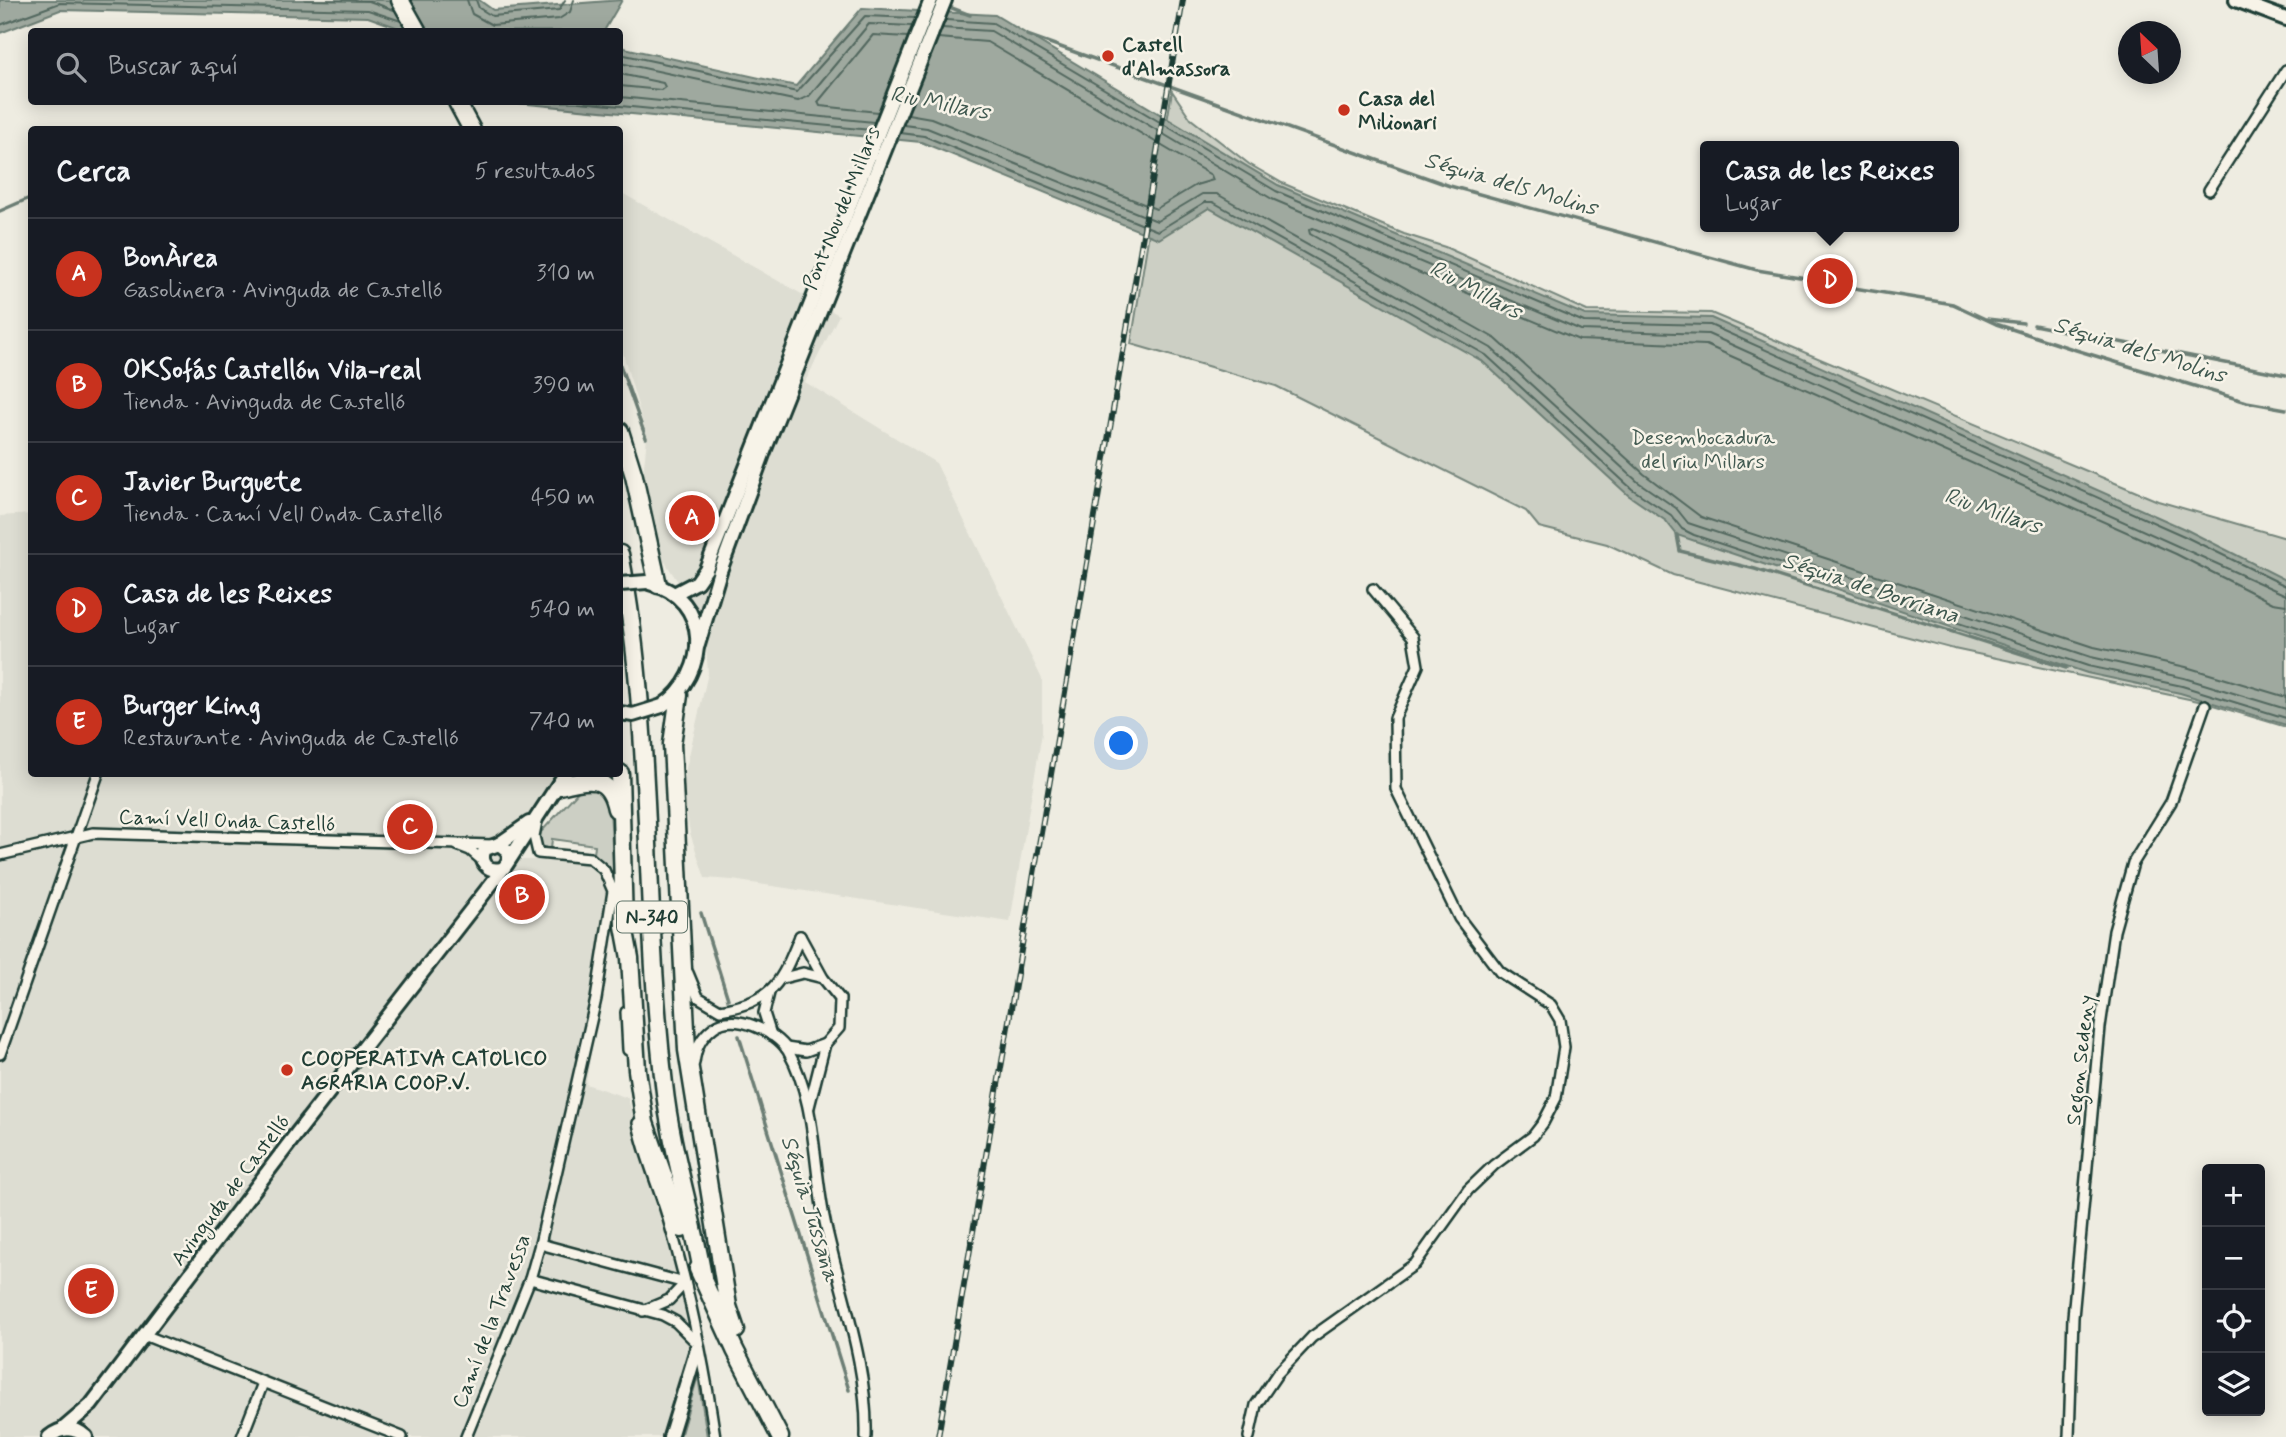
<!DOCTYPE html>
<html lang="es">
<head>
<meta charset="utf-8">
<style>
  body { margin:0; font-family:Mynerve,sans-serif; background:#20242c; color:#f1f3f6 }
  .controls { position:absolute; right:21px; bottom:21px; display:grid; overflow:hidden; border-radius:7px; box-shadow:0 4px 18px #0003 }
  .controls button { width:63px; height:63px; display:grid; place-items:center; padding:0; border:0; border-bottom:2px solid #363941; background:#171b24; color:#f1f3f6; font:35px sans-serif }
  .compass { position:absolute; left:2118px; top:21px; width:63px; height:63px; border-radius:50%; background:#171b24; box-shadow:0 4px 18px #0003; rotate:335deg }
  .you { position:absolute; left:1122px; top:744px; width:24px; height:24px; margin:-18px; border:5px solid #fff; border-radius:50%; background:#1a73e8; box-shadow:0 0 0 10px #1a73e833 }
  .badge { display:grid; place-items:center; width:46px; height:46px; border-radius:50%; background:#c8321e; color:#fff; font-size:23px; font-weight:700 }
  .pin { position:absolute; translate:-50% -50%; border:4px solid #fff; box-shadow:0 2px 7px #0006 }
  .popup { position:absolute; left:1700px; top:141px; width:259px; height:91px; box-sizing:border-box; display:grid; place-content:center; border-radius:7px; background:#171b24; filter:drop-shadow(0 2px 5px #0005); font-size:23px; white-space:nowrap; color:#9ea1a6 }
  .popup b { font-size:26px; color:#f1f3f6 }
  .popup::after { content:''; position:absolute; left:50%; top:100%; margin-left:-14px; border:14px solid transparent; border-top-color:#171b24 }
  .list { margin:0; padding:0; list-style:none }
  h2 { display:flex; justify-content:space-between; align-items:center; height:91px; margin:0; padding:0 28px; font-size:30px }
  h2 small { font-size:23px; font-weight:400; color:#9ea1a6 }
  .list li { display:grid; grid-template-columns:46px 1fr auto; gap:21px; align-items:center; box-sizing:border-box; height:112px; padding:0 28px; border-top:2px solid #363941 }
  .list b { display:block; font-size:26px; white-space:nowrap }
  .list p { margin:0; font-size:23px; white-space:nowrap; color:#9ea1a6 }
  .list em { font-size:23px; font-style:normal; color:#9ea1a6 }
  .icon { flex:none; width:38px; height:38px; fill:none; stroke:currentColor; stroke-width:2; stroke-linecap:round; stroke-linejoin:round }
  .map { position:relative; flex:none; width:2286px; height:1437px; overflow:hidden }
  .search { position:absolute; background:#171b24; box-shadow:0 4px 18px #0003; left:28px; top:28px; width:595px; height:77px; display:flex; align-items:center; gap:18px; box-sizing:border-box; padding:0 24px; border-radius:7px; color:#9ea1a6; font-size:26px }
  .panel { position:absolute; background:#171b24; box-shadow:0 4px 18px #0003; left:28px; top:126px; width:595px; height:651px; border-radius:7px }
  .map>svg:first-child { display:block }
  .built { fill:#ddddd2 }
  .green { fill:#cccfc4; stroke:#76867c; stroke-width:2 }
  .water { fill:#9fa99f; stroke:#6c7e74; stroke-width:2 }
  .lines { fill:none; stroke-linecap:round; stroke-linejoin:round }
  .shore { stroke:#52685f; stroke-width:2 }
  .stream { stroke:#6c7e74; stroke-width:3.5 }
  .street-casing { stroke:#1f3d34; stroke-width:14 }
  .secondary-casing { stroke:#1f3d34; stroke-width:18 }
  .highway-casing { stroke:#1f3d34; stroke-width:21 }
  .street { stroke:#f7f3e8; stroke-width:9 }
  .secondary { stroke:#f7f3e8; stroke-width:12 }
  .highway { stroke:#f7f3e8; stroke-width:16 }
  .rail-casing { stroke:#1f3d34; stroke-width:6 }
  .rail { stroke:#f7f3e8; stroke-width:3.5; stroke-dasharray:10; stroke-linecap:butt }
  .secondary-bridge-casing { stroke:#1f3d34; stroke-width:18; stroke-linecap:butt }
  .secondary-bridge { stroke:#f7f3e8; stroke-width:12 }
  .poi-dot { fill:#c8321e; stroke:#f7f3e8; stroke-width:2.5 }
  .labels { text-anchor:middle; stroke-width:5; stroke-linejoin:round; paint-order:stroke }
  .shield { fill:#f7f3e8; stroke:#60746a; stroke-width:2 }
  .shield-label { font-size:19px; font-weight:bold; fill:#1f3d34 }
  .poi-label { font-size:21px; font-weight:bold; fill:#1f3d34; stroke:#f7f3e8; text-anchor:start }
  .street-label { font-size:21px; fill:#1f3d34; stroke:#f7f3e8 }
  .park-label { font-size:21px; fill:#425a51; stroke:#f7f3e8 }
  .water-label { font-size:23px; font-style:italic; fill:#3f584f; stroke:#f7f3e8 }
</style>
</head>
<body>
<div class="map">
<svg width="2286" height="1437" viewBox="0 0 2286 1437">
  <rect width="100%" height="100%" fill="#eeece1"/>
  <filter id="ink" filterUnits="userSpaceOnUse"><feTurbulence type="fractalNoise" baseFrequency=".0143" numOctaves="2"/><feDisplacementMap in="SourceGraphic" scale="14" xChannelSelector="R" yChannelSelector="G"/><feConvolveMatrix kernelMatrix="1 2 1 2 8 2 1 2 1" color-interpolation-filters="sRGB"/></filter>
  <g filter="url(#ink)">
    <g class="built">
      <path d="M 620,192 L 839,315 L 805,382 L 936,463 L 1042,679 L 1042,733 L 1010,922 L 732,880 L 705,878 L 690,833 L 682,786 L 708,673 L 705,633 L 690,600 L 663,559 L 643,476 L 647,437 L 620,343 Z"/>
      <path d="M 31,514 L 32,774 L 561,774 L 517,860 L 589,860 L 616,890 L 586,1084 L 628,1098 L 681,1288 L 692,1361 L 668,1437 L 0,1437 L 0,516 Z"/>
    </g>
    <g class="green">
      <path d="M 1172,91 L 1191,119 L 1249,164 L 1282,183 L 1404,234 L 1445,247 L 1587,311 L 1711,313 L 2158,501 L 2286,538 L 2286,727 L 2203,702 L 1954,649 L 1673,575 L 1607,544 L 1539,527 L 1526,511 L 1276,386 L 1131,344 Z"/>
      <path d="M 583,786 L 600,790 L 610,809 L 614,878 L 594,854 L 595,845 L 552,839 L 551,849 L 543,847 L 539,840 L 541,832 Z"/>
      <path d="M 698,1376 L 707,1437 L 680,1437 Z"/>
    </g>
    <g class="water">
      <path d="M 0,0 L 479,0 L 493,10 L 622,0 L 604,31 L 410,32 L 368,17 L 60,10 L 0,33 Z"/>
      <path d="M 862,8 L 995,15 L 1278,185 L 1585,315 L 1711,318 L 2187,530 L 2286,580 L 2286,725 L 2180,693 L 2087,673 L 1677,535 L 1666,521 L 1628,495 L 1482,361 L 1209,208 L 1159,239 L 921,142 L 507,102 L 620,102 L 620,47 L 796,86 Z"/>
    </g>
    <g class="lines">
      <g class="shore">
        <path d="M 305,0 L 369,1 L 394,10"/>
        <path d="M 467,0 L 472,14 L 492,25 L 559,19 L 570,12 L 574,0"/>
        <path d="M 476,0 L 479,8 L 492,16 L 559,10 L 565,0"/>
        <path d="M 946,20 L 993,23 L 1276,191 L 1584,322 L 1710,325 L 2184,536 L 2286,586"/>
        <path d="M 0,25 L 60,3 L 368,10 L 401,21"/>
        <path d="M 942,28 L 991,31 L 1272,199 L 1581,330 L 1708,334 L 2286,595"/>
        <path d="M 620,54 L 797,92 L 865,16 L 915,18"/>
        <path d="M 620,63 L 798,101 L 809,96 L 869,24 L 912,26"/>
        <path d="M 620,74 L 663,83 L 665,87 L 661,90 L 620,86"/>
        <path d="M 620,97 L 874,122"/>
        <path d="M 579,102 L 871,130"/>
        <path d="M 878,112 L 820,106 L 818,102 L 873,35 L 908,37"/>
        <path d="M 908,114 L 931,118 L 1156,209 L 1196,185 L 1213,180 L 1211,175 L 987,42 L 938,38"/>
        <path d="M 904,125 L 927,128 L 1157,221 L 1202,194 L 1217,194 L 1491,348 L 1638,482 L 1676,508 L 1688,523 L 2091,657 L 2184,678 L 2286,709"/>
        <path d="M 900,133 L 924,136 L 1158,231 L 1205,202 L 1213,202 L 1486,355 L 1632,489 L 1671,515 L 1682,529 L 1694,535 L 2088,666 L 2182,686 L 2286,718"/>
        <path d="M 2286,605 L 2273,603 L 2176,554 L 1706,345 L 1579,340 L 1313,228 L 1309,230 L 1310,234 L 1496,339 L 1644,474 L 1701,517 L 2094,647 L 2186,667 L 2286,697"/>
      </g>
      <g class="stream">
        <path d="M 944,5 L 970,15"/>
        <path d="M 1027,35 L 1450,186 L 1757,270 L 1812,279"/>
        <path d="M 0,211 L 32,197"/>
        <path d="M 1854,288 L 1953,304 L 1996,324 L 2076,350 L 2247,402 L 2286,409"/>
        <path d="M 1987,319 L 2023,323"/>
        <path d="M 2034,325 L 2286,375"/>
        <path d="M 620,365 L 646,438"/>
        <path d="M 1677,535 L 1680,551 L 1755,569 L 2066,668"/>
        <path d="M 701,913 L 728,999"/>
        <path d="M 739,1036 L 849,1390"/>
      </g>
      <g class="street-casing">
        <g id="street">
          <path d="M 2209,190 L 2286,70"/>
          <path d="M 457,845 L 470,850 L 483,861"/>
          <path d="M 0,855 L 93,833 L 492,845"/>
          <path d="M 800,936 L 823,978 L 840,999 L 839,1028 L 825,1044 L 809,1107"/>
          <path d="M 688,973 L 698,997 L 720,1010 C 774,1001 781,983 800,936"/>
          <path d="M 783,978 L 803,973 L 823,978"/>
          <path d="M 769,993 L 764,1013 L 771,1035"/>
          <path d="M 626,1012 L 628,1050"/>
          <path d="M 786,1048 L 806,1051 L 825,1044"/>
          <path d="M 0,1054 L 98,774"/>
          <path d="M 694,1063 C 696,1047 701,1037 714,1027 C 734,1012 776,1031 788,1051 C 816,1100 813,1163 824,1217 C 839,1291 868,1361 866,1437"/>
          <path d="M 638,1123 C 644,1154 658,1185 667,1215 C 689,1288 704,1363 715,1437"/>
          <path d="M 540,1244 L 685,1283 L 669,1300 L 643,1311"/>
          <path d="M 530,1279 L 663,1315 L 676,1322 L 694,1340"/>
          <path d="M 144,1335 L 402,1437"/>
          <path d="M 242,1437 L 263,1383"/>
          <path d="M 466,1437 L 530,1279 L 540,1244 L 596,999 L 613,891 L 604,870 L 590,858 L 538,853 L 534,836 L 537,821"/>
          <path d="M 1249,1437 L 1256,1405 L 1277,1374 L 1312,1337 L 1415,1264 L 1468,1190 L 1494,1165 L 1533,1136 L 1543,1123 L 1556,1098 L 1564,1047 L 1560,1020 L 1551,1005 L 1500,972 L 1459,918 L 1396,789 L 1395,718 L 1418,666 L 1413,637 L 1373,589"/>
          <path d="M 2069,1437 L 2073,1317 L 2100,1027 L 2114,931 L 2133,863 L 2171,802 L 2205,705"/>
        </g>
      </g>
      <g class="secondary-casing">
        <g id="secondary">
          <path d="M 2236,0 L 2286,19"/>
          <path d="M 649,583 C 712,598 710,674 662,706"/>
          <path d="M 674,594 L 697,582 L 706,569 L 931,0"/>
          <path d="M 698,645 L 720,571 L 765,449 L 945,0"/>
          <path d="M 499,844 L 529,823"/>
          <path d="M 501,869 C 487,872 479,862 485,849 L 499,844 L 508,851 L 509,859"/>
          <path d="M 63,1429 L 91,1405 L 297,1133 L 506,865 L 565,774"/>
          <path d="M 49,1437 C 61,1427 74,1426 86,1437"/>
          <path d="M 670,1437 L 697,1349"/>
        </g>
      </g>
      <g class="highway-casing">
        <g id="highway">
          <path d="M 400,0 L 418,32"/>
          <path d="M 457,102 L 472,130"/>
          <path d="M 620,431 L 634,476 L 658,585"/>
          <path d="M 620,554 C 654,729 643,908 664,1084 C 671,1150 692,1212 703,1277"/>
          <path d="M 679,695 L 672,744 L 687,1050 L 728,1306 L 736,1330"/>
          <path d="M 620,773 L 624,926 L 630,958 L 637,1070 L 645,1123 L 682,1229"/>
          <path d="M 560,786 C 589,778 609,774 616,809"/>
          <path d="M 698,1269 L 735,1350 L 780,1437"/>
        </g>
      </g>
      <use href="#street" class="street"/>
      <use href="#secondary" class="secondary"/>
      <use href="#highway" class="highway"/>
      <g class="rail-casing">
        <path id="rail" d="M 938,1437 L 1183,0"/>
      </g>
      <use href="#rail" class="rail"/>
      <g class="secondary-bridge-casing">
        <g id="secondary-bridge">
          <path d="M 620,584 L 647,582"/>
          <path d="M 620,713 L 633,715 L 662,706"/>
        </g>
      </g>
      <use href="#secondary-bridge" class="secondary-bridge"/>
    </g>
  </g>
  <g class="poi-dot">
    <circle cx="1108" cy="56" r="7"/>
    <circle cx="1344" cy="110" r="7"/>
    <circle cx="287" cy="1070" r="7"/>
  </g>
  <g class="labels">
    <rect class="shield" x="617" y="901.5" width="70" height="31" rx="5"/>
    <g class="shield-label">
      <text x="652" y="924">N-340</text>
    </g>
    <g class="poi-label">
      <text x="1122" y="51">Castell<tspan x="1122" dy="24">d'Almassora</tspan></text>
      <text x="1358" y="105">Casa del<tspan x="1358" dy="24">Milionari</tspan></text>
      <text x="301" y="1065">COOPERATIVA CATOLICO<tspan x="301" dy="24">AGRARIA COOP.V.</tspan></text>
    </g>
    <g class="street-label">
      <text transform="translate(841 208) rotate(-68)" y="7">Pont Nou del Millars</text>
      <text transform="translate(227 820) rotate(2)" y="7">Camí Vell Onda Castelló</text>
      <text transform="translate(2080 1060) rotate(-84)" y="7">Segon Sedeny</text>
      <text transform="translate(230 1190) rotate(-53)" y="7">Avinguda de Castelló</text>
      <text transform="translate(491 1321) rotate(-69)" y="7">Camí de la Travessa</text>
    </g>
    <g class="park-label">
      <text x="1703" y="444">Desembocadura<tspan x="1703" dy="24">del riu Millars</tspan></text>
    </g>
    <g class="water-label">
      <text transform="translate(940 102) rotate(11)" y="8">Riu Millars</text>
      <text transform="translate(1511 183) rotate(16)" y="8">Séquia dels Molins</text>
      <text transform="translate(1476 289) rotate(28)" y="8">Riu Millars</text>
      <text transform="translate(2140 349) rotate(17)" y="8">Séquia dels Molins</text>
      <text transform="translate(1993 510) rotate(19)" y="8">Riu Millars</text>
      <text transform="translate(1871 587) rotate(18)" y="8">Séquia de Borriana</text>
      <text transform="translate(811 1208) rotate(73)" y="8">Séquia Jussana</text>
    </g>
  </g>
</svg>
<div class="controls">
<button>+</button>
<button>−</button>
<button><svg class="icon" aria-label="locate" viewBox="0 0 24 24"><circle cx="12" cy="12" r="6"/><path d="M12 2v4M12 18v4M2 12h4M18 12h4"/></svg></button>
<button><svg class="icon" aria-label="layers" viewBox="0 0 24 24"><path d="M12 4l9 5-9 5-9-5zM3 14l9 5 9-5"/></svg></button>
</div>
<svg class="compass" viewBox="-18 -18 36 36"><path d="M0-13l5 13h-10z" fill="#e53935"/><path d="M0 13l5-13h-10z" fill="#9ea1a6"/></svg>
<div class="you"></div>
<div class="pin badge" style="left:692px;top:518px">A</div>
<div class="pin badge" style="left:522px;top:897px">B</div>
<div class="pin badge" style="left:410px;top:827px">C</div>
<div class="pin badge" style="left:1830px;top:281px">D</div>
<div class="popup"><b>Casa de les Reixes</b>Lugar</div>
<div class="pin badge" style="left:91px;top:1291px">E</div>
<div class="search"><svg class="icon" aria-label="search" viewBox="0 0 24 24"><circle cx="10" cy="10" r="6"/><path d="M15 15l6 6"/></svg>Buscar aquí</div>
<section class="panel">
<h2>Cerca<small>5 resultados</small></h2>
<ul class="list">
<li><span class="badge">A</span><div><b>BonÀrea</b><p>Gasolinera · Avinguda de Castelló</p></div><em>310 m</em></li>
<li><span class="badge">B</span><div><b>OKSofás Castellón Vila-real</b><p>Tienda · Avinguda de Castelló</p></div><em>390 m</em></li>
<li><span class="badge">C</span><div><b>Javier Burguete</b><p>Tienda · Camí Vell Onda Castelló</p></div><em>450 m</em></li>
<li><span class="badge">D</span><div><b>Casa de les Reixes</b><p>Lugar</p></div><em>540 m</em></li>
<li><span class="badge">E</span><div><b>Burger King</b><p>Restaurante · Avinguda de Castelló</p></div><em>740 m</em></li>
</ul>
</section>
</div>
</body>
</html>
